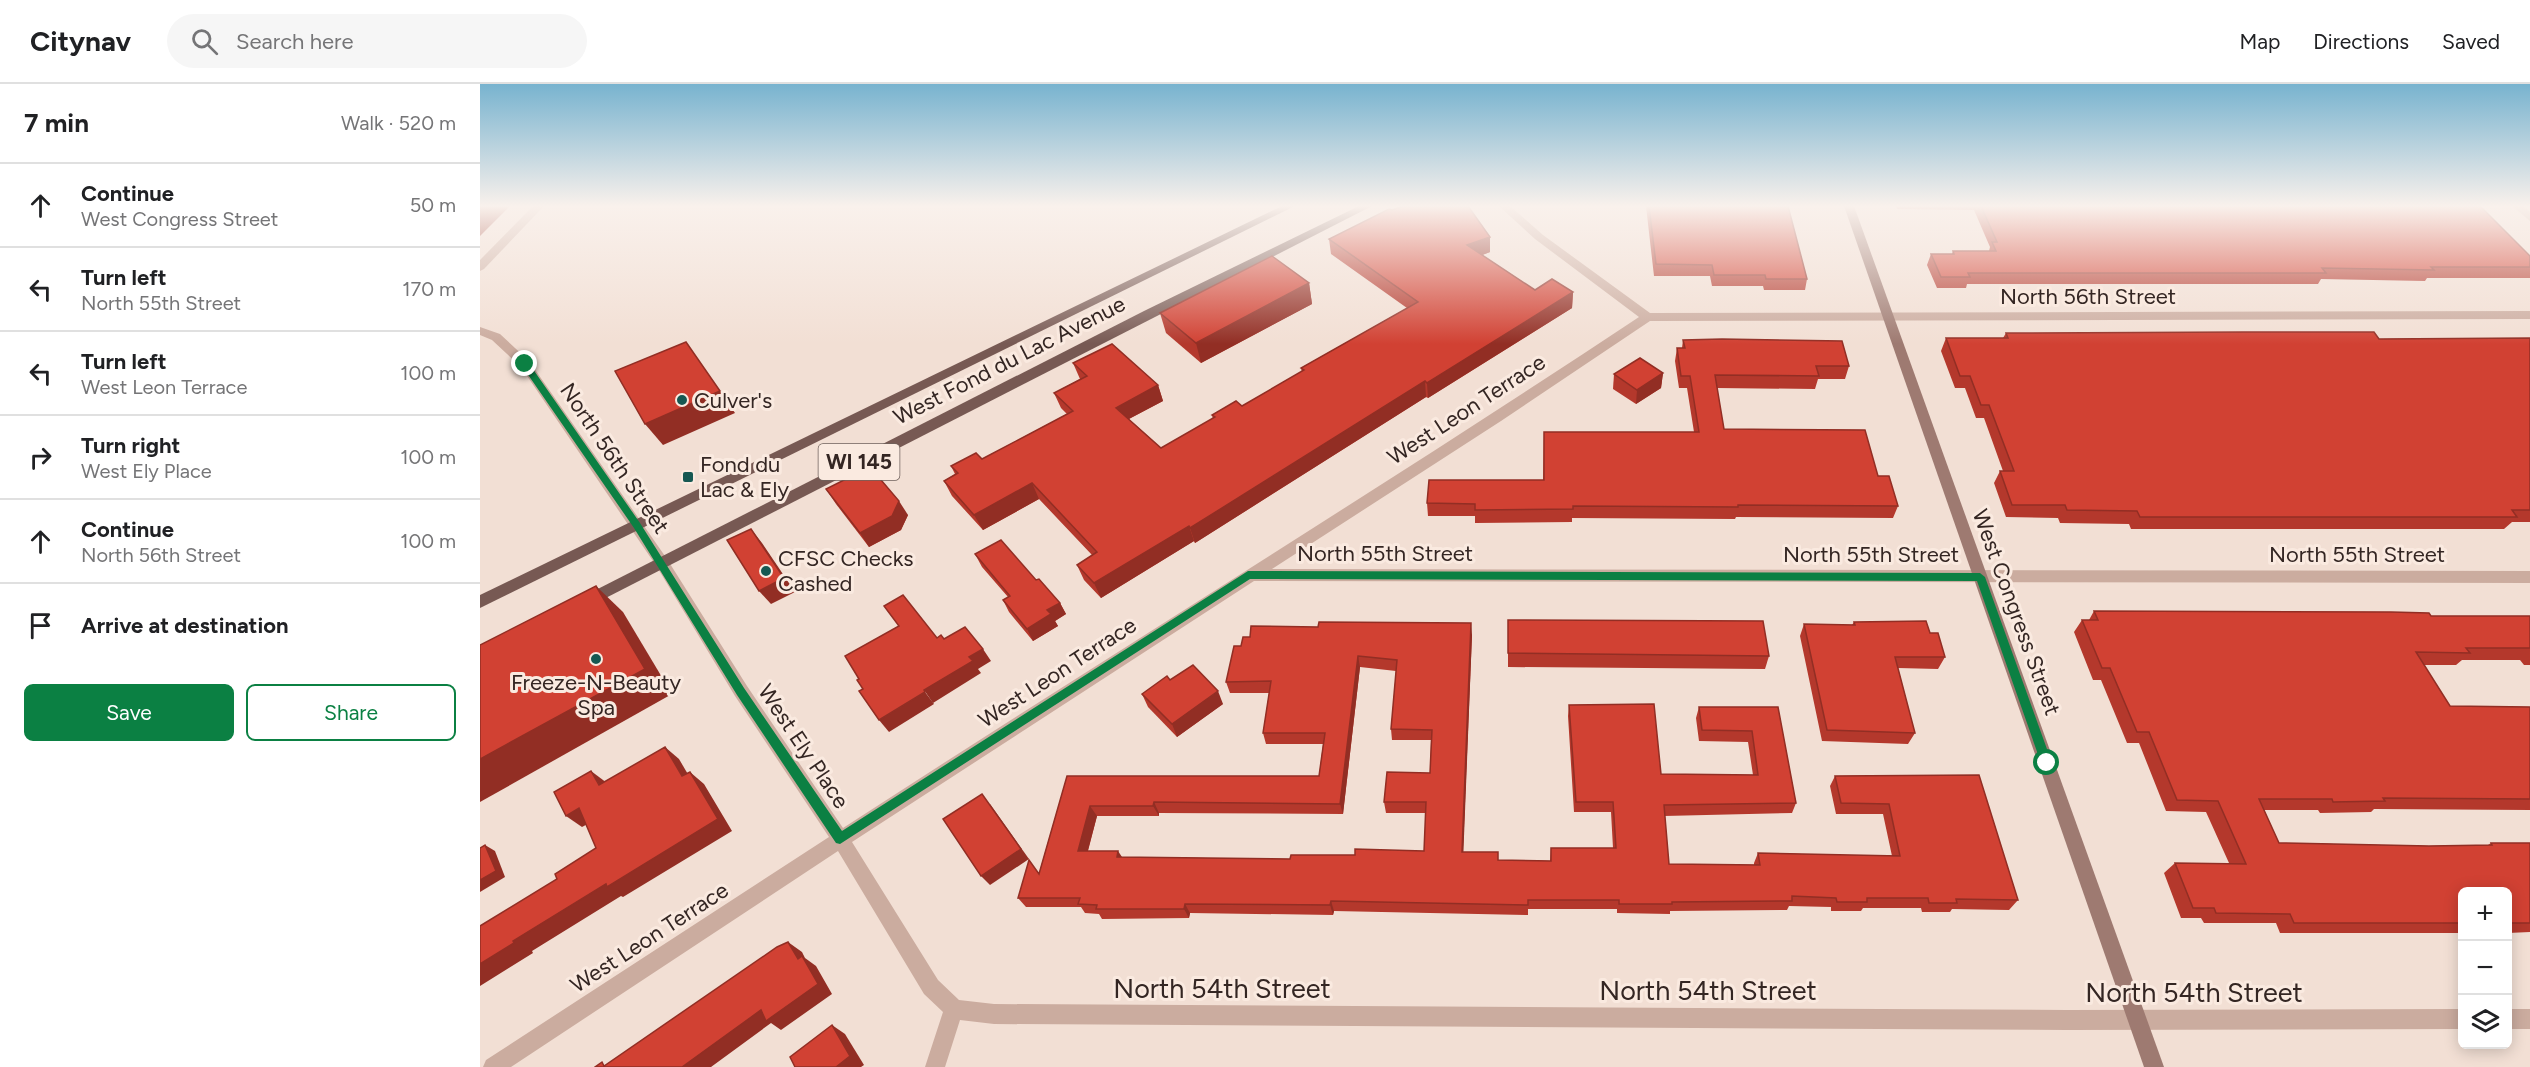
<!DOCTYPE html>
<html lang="en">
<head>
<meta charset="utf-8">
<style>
  body { margin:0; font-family:Figtree,sans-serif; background:#f6f6f6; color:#202124 }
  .controls { position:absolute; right:18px; bottom:18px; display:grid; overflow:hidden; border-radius:9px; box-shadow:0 3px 15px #0003 }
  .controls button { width:54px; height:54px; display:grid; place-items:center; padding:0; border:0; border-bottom:2px solid #e0e0e0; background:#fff; color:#202124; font:30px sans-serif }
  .stop { position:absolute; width:18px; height:18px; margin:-14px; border:4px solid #0b8043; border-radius:50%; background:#fff }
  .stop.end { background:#0b8043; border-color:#fff; box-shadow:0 2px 6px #0008 }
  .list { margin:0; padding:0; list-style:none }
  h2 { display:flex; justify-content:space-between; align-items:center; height:78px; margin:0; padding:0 24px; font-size:26px }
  h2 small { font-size:20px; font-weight:400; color:#757577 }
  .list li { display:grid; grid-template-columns:39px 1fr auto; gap:18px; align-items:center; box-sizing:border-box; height:84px; padding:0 24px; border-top:2px solid #e0e0e0 }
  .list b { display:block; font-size:22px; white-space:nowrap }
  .list p { margin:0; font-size:20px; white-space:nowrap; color:#757577 }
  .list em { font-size:20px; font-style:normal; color:#757577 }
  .actions { display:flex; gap:12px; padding:18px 24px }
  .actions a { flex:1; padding:14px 0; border:2px solid #0b8043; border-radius:9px; text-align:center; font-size:21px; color:#0b8043 }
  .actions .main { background:#0b8043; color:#fff }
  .icon { flex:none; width:33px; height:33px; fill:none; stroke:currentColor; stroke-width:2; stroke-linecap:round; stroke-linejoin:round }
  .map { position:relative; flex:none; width:2050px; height:983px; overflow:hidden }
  header { display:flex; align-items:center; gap:36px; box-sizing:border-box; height:84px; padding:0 30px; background:#fff; border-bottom:2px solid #e0e0e0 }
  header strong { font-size:28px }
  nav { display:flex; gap:33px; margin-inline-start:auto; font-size:21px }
  .search { width:420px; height:54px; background:#f6f6f6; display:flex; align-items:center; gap:15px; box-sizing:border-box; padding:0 21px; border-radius:33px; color:#757577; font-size:22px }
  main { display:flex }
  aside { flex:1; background:#fff }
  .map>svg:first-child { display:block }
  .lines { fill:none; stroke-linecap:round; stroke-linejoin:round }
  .street { fill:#cbac9f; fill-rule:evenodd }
  .secondary { fill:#9e7a71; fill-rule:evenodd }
  .primary { fill:#775953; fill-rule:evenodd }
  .wall { fill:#b4382c; fill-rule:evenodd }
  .shaded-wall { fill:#922e24 }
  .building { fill:#d14133; stroke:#922e24; stroke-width:1.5; fill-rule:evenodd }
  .route { fill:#0b8043 }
  .poi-dot { fill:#165852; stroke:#faeae0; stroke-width:2 }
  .labels { text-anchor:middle; stroke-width:6; stroke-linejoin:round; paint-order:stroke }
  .shield { fill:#faeae0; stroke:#6f615c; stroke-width:1.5 }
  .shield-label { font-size:21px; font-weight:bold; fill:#342623 }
  .street-label { font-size:22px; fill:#342623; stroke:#faeae0 }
  .poi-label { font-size:22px; fill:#342623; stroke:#faeae0; text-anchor:start }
  .near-street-label { font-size:27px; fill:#342623; stroke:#faeae0 }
</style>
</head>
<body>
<header>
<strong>Citynav</strong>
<div class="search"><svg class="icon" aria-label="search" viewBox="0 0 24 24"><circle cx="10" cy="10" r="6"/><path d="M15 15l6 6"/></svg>Search here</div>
<nav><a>Map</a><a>Directions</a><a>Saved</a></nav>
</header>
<main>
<aside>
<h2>7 min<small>Walk · 520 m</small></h2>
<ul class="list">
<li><svg class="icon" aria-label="ahead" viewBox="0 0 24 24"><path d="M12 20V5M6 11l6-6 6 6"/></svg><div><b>Continue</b><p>West Congress Street</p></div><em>50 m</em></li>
<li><svg class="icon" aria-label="left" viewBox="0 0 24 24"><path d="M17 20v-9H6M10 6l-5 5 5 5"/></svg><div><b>Turn left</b><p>North 55th Street</p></div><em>170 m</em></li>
<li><svg class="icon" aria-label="left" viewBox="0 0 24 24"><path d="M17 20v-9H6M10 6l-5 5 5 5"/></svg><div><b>Turn left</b><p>West Leon Terrace</p></div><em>100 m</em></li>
<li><svg class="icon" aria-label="right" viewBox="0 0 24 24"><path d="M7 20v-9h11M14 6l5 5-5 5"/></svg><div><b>Turn right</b><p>West Ely Place</p></div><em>100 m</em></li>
<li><svg class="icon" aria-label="ahead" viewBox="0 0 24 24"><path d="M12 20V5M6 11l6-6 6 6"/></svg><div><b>Continue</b><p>North 56th Street</p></div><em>100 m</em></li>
<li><svg class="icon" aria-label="arrive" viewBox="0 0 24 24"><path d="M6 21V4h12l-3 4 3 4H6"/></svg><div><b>Arrive at destination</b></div></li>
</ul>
<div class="actions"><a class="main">Save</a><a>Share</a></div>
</aside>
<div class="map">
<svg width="2050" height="983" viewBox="0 0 2050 983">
  <rect width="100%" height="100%" fill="#f2dfd4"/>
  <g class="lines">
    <g class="street">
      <path d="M 53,122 L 64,122 L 4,185 L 0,187 L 0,176 Z"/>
      <path d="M 1019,122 L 1030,122 L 1063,151 L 1170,229 L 2050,227 L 2050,235 L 1170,237 L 1021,337 L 792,485 L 2050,487 L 2050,499 L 774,497 L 372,758 L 458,896 L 479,916 L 514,920 L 1587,926 L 1982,925 L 1982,945 L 1587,946 L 514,940 L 480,936 L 465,983 L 445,983 L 463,928 L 444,910 L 358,767 L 31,983 L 3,983 L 6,976 L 349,753 L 255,612 L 177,483 L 41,283 L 12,256 L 0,251 L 0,243 L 20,250 L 49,277 L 187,475 L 267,602 L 363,744 C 628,572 895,408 1159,233 L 1055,155 Z"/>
      <path d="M 2032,122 L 2043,122 L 2050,128 L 2050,137 Z"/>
      <rect x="2028" y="925" width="22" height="20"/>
    </g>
    <path class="secondary" d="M 1364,122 L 1374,122 L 1684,983 L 1664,983 Z"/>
    <g class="primary">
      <path d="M 802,122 L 815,122 L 0,524 L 0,511 Z"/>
      <path d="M 879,122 L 892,122 L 112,521 L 102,521 L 99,517 L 102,513 L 664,227 Z"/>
    </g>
  </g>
  <g class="wall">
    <path d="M 1166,122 L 1308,122 L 1327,195 L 1325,206 L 1284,206 L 1283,202 L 1232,202 L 1230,192 L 1174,192 Z"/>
    <path d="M 1416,122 L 2000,122 L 2050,172 L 2050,194 L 1947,194 L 1945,197 L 1841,195 L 1838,200 L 1487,200 L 1486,204 L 1457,204 L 1447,181 L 1451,170 L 1472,170 L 1473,167 L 1509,167 L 1510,163 L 1494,126 L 1417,125 Z"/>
    <path d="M 912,126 L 1010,168 L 1002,171 L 1055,206 L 1093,208 L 1092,224 L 948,314 L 946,313 L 715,459 L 714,457 L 621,514 L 604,496 L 597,481 L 612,471 L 559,415 L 503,446 L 472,412 L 464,397 L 475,390 L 471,382 L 502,375 L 587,330 L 581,324 L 574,309 L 600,295 L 593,279 L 678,301 L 683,317 L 649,335 L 681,364 L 733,335 L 732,331 L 762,322 L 822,288 L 821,284 L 927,224 L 851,170 L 849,155 Z"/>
    <path d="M 829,199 L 832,220 L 721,279 L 686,249 L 680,229 Z"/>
    <path d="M 1526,249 L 1899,255 L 2050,254 L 2050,438 L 2032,438 L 2024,445 L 1651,445 L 1649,440 L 1580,439 L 1578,434 L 1526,433 L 1514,399 L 1520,387 L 1523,387 L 1504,334 L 1496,334 L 1485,304 L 1475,304 L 1461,267 L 1466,254 L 1523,254 Z"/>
    <path d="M 1203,256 L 1369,282 L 1365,295 L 1338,295 L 1335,305 L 1237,304 L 1244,345 L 1398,392 L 1418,422 L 1413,434 L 1256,433 L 1255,435 L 1092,434 L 1092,438 L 995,439 L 995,432 L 948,432 L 947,419 L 1063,396 L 1064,348 L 1214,348 L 1207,304 L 1199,304 L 1195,277 L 1197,264 L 1202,264 Z"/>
    <path d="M 1183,289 L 1181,304 L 1156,320 L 1133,305 L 1134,290 Z"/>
    <path d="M 346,405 L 428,431 L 421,446 L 389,463 L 356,420 Z"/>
    <path d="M 495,470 L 556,496 L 580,519 L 586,530 L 575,537 L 578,542 L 553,557 L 529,528 L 523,516 L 528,513 L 502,483 Z"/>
    <path d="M 1614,527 L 1951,532 L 2050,532 L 2050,581 L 2044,581 L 2040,576 L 1982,576 L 1976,581 L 1944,581 L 1970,622 L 2050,623 L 2050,726 L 1894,725 L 1891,728 L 1840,729 L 1838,726 L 1784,726 L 1799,759 L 1802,759 L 1949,762 L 2008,761 L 2011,759 L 2050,759 L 2050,848 L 2028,849 L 2028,807 L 1983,807 L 1983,849 L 1800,849 L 1796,839 L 1724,839 L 1721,834 L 1701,834 L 1684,789 L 1695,779 L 1749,779 L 1726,728 L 1686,727 L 1659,659 L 1647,659 L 1621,596 L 1613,596 L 1594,548 L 1602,536 L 1609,536 Z"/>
    <path d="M 1028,536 L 1289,572 L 1285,585 L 1028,583 Z"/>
    <path d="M 1374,538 L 1450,549 L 1465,573 L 1458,585 L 1418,584 L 1435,649 L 1428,660 L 1342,657 L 1320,552 L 1324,540 L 1372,541 Z"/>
    <path d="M 992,551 L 983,768 L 1018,776 L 1070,777 L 1071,764 L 1133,764 L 1131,728 L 1094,728 L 1088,632 L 1089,621 L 1181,690 L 1273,691 L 1268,658 L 1219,657 L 1216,634 L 1219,623 L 1298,623 L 1316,719 L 1312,729 L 1184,732 L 1189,780 L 1274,781 L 1274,779 L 1278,769 L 1412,772 L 1403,730 L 1356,730 L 1350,702 L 1355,692 L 1499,691 L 1538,816 L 1529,826 L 1472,825 L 1470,828 L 1442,828 L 1441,824 L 1383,824 L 1381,827 L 1351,827 L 1351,823 L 1309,822 L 1307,826 L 1190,827 L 1190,830 L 1137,829 L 1137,825 L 1048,825 L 1048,831 L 854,827 L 853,831 L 710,829 L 709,834 L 622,835 L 619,830 L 605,829 L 601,823 L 546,823 L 538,814 L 559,789 L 587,692 L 839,692 L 843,660 L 786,660 L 783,649 L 789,609 L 750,609 L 746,598 L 761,562 ZM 880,583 L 916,587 L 911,645 L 912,656 L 951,656 L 950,689 L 904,718 L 906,729 L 946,729 L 944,767 L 810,775 L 642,773 L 608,767 L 617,732 L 679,732 L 679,729 L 863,730 Z"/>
    <path d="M 690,596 L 743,620 L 697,653 L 668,623 L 662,610 Z"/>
  </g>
  <g class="shaded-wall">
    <path d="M 0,122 L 30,122 L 0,152 Z"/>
    <path d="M 1010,153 L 1010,168 L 987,177 L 987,161 Z"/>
    <path d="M 829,199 L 832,220 L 721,279 L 716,259 Z"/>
    <path d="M 1093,208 L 1092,224 L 948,314 L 947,299 Z"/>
    <path d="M 206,258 L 255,329 L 183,361 L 165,340 Z"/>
    <path d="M 1183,289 L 1181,304 L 1156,320 L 1157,306 Z"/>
    <path d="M 945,297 L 946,313 L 715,459 L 710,444 Z"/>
    <path d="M 678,301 L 683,317 L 641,339 L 636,324 Z"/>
    <path d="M 552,399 L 559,415 L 503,446 L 494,431 Z"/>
    <path d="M 419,417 L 428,431 L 421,446 L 389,463 L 380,449 Z"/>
    <path d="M 709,442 L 714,457 L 621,514 L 614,499 Z"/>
    <path d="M 271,445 L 282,459 L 315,508 L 291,520 L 279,507 Z"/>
    <path d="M 116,502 L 143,528 L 192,610 L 0,718 L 0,675 Z"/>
    <path d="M 580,519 L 586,530 L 575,537 L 578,542 L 553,557 L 547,545 L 567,526 Z"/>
    <path d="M 991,539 L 992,551 L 983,778 L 982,768 Z"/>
    <path d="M 503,565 L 511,577 L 498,585 L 501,589 L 453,619 L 444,606 L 489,573 Z"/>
    <path d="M 878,572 L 880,583 L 863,730 L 860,720 Z"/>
    <path d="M 738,607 L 743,620 L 697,653 L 692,640 Z"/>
    <path d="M 445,608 L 454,620 L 409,648 L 399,636 Z"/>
    <path d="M 185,663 L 199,675 L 216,704 L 202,692 Z"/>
    <path d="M 111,687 L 127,699 L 119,701 Z"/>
    <path d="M 210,688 L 224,700 L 252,747 L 143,813 L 141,812 L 52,867 L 53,869 L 0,902 L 0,880 L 33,857 Z"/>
    <path d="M 674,718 L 679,729 L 679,732 L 673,722 Z"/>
    <path d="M 510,720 L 549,775 L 510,801 L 501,792 Z"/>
    <path d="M 610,722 L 617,732 L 605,777 L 598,767 Z"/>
    <path d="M 99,724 L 115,736 L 102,743 L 86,732 Z"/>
    <path d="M 5,761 L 15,767 L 25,793 L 0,808 L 0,796 Z"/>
    <path d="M 638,767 L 644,776 L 637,773 Z"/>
    <path d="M 851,817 L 854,827 L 853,831 L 850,821 Z"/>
    <path d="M 705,820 L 710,829 L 709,834 L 704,825 Z"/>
    <path d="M 308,858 L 322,868 L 325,874 L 336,882 L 352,910 L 301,946 L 291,939 L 231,983 L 202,983 L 318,875 Z"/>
    <path d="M 352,941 L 365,950 L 384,981 L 381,983 L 356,983 Z"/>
  </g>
  <g class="building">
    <path d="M 923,122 L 988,122 L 1010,153 L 987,161 L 1055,206 L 1072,195 L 1093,208 L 947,299 L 945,297 L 710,444 L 709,442 L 614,499 L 597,481 L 617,468 L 552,399 L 494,431 L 464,397 L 478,389 L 471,382 L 496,369 L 502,375 L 593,327 L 574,309 L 607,292 L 593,279 L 632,260 L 678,301 L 636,324 L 681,364 L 735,333 L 732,331 L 756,317 L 762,322 L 824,286 L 821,284 L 938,218 L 849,155 L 909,125 L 912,126 Z"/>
    <path d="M 1169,122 L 1308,122 L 1327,195 L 1286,195 L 1285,191 L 1234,191 L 1232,181 L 1176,180 Z"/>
    <path d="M 1501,122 L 2000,122 L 2050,172 L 2050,183 L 1951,183 L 1954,186 L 1842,184 L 1846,189 L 1488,189 L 1490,193 L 1461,193 L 1451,170 L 1474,170 L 1473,167 L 1516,167 L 1512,158 L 1517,158 Z"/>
    <path d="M 792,172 L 829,199 L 716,259 L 680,229 Z"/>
    <path d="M 1763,248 L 1894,248 L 1899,255 L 2050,254 L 2050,426 L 2032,426 L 2037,433 L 1660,433 L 1657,427 L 1587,426 L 1585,421 L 1532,421 L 1520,387 L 1534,387 L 1509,321 L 1501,321 L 1490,292 L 1480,292 L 1466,254 L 1528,254 L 1526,249 Z"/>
    <path d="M 1242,255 L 1362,257 L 1369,282 L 1336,282 L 1339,292 L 1235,291 L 1244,345 L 1385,346 L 1398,392 L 1409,392 L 1418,422 L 1258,421 L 1258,423 L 1093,422 L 1093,425 L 995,426 L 995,420 L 947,419 L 949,396 L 1064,396 L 1064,348 L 1219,348 L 1210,292 L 1201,292 L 1197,264 L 1205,264 L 1203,256 Z"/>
    <path d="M 206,258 L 240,307 L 165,340 L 135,287 Z"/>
    <path d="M 1160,274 L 1183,289 L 1157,306 L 1134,290 Z"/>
    <path d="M 390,383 L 419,417 L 412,432 L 380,449 L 346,405 Z"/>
    <path d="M 271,445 L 304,494 L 279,507 L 247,456 Z"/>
    <path d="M 521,456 L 556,496 L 559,495 L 580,519 L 567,526 L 571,530 L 547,545 L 523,516 L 530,512 L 495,470 Z"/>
    <path d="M 116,502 L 165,585 L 0,675 L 0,561 Z"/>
    <path d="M 423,511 L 457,554 L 461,551 L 464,555 L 485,543 L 503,565 L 489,573 L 493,577 L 444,606 L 445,608 L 399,636 L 379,607 L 383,605 L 377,596 L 379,595 L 365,572 L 419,542 L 404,522 Z"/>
    <path d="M 1614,527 L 1911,528 L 1949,529 L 1951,532 L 2050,532 L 2050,564 L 1986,564 L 1990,569 L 1936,568 L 1970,622 L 2050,623 L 2050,715 L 1903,714 L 1905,717 L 1853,718 L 1852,715 L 1779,715 L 1799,759 L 1802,759 L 1949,762 L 2012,761 L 2011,759 L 2050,759 L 2050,839 L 2028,839 L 2028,807 L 1983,807 L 1983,839 L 1814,839 L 1810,830 L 1736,829 L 1734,824 L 1713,824 L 1695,779 L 1766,780 L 1738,717 L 1697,716 L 1669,648 L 1657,648 L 1630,584 L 1622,584 L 1602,536 L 1618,536 Z"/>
    <path d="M 1028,536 L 1283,537 L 1289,572 L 1028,569 Z"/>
    <path d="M 1446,537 L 1450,549 L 1458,549 L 1465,573 L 1415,573 L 1435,649 L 1347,646 L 1324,540 L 1375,541 L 1374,538 Z"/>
    <path d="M 839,538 L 991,539 L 982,768 L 1018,768 L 1018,776 L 1071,777 L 1071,764 L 1136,764 L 1133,718 L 1096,718 L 1089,621 L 1174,620 L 1181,690 L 1278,691 L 1272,647 L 1222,646 L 1219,623 L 1298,623 L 1316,719 L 1184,721 L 1189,780 L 1280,781 L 1278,769 L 1420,772 L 1409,720 L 1361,719 L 1355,692 L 1499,691 L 1538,816 L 1476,815 L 1477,819 L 1449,819 L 1448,814 L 1387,814 L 1387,818 L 1357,818 L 1356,814 L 1312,812 L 1312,817 L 1192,818 L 1192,820 L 1139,820 L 1139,816 L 1048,816 L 1048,821 L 851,817 L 850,821 L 705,820 L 704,825 L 616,825 L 617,821 L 598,820 L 600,814 L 538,814 L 549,776 L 559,790 L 587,692 L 839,692 L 845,649 L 783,649 L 791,597 L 746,598 L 754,562 L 761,562 L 763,553 L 770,553 L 771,542 L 838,543 ZM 878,572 L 917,576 L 911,645 L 952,646 L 950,689 L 907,688 L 904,718 L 946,718 L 944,767 L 875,765 L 875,771 L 811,771 L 810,775 L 637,773 L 638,767 L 598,767 L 610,722 L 673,722 L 674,718 L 860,720 Z"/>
    <path d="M 713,581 L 738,607 L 692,640 L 662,610 L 687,592 L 690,596 Z"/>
    <path d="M 185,663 L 202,692 L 210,688 L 238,735 L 127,803 L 126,800 L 33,857 L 34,859 L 0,880 L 0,842 L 77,795 L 75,790 L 116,764 L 99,724 L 86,732 L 74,708 L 111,687 L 119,701 Z"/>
    <path d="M 502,710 L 541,765 L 501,792 L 463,735 Z"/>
    <path d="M 5,761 L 16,787 L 0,796 L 0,764 Z"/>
    <path d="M 308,858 L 318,875 L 322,872 L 338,900 L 286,937 L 281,926 L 202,983 L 115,983 L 122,978 L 124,982 L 297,863 Z"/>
    <path d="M 352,941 L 370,972 L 356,983 L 315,983 L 310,973 Z"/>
  </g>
  <linearGradient id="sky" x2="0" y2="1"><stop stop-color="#78b3cf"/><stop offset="0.47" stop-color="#f9f1ec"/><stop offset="1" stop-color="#f9f1ec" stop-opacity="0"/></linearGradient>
  <rect width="2050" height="260" fill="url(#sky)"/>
  <path class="route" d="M 42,278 L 48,278 L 160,439 L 264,604 L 362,747 L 768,487 L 1500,489 L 1505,493 L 1572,679 L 1567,684 L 1561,679 L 1497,497 L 770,495 L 360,760 L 356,759 L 257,611 L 154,444 L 42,282 Z"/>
  <g class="poi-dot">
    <circle cx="202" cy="316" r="6"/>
    <rect x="202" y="387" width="12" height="12" rx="3"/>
    <circle cx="286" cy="487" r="6"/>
    <circle cx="116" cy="575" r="6"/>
  </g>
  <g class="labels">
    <rect class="shield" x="338.5" y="360" width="81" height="36" rx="4.5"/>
    <g class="shield-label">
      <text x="379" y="385">WI 145</text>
    </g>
    <g class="street-label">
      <text x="1608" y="220">North 56th Street</text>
      <text transform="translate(529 276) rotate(-27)" y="8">West Fond du Lac Avenue</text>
      <text transform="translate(986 325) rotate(-33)" y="8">West Leon Terrace</text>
      <text transform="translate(135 374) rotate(56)" y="8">North 56th Street</text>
      <text x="905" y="477">North 55th Street</text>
      <text x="1391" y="478">North 55th Street</text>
      <text x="1877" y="478">North 55th Street</text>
      <text transform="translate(1537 528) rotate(70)" y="8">West Congress Street</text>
      <text transform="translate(577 588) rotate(-33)" y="8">West Leon Terrace</text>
      <text transform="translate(324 662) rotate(56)" y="8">West Ely Place</text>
      <text transform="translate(169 853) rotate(-33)" y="8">West Leon Terrace</text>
    </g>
    <g class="poi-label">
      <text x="214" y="324">Culver's</text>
      <text x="220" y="388">Fond du<tspan x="220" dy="25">Lac &amp; Ely</tspan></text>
      <text x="298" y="482">CFSC Checks<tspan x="298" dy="25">Cashed</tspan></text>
      <text x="116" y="606" text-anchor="middle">Freeze-N-Beauty<tspan x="116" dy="25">Spa</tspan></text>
    </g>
    <g class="near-street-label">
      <text x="742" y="914">North 54th Street</text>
      <text x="1228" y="916">North 54th Street</text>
      <text x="1714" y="918">North 54th Street</text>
    </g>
  </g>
</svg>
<div class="controls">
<button>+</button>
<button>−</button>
<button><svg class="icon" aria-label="layers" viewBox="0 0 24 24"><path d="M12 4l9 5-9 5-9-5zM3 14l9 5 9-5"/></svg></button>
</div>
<div class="stop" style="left:1567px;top:679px"></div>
<div class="stop end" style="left:45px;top:280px"></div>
</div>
</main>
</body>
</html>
